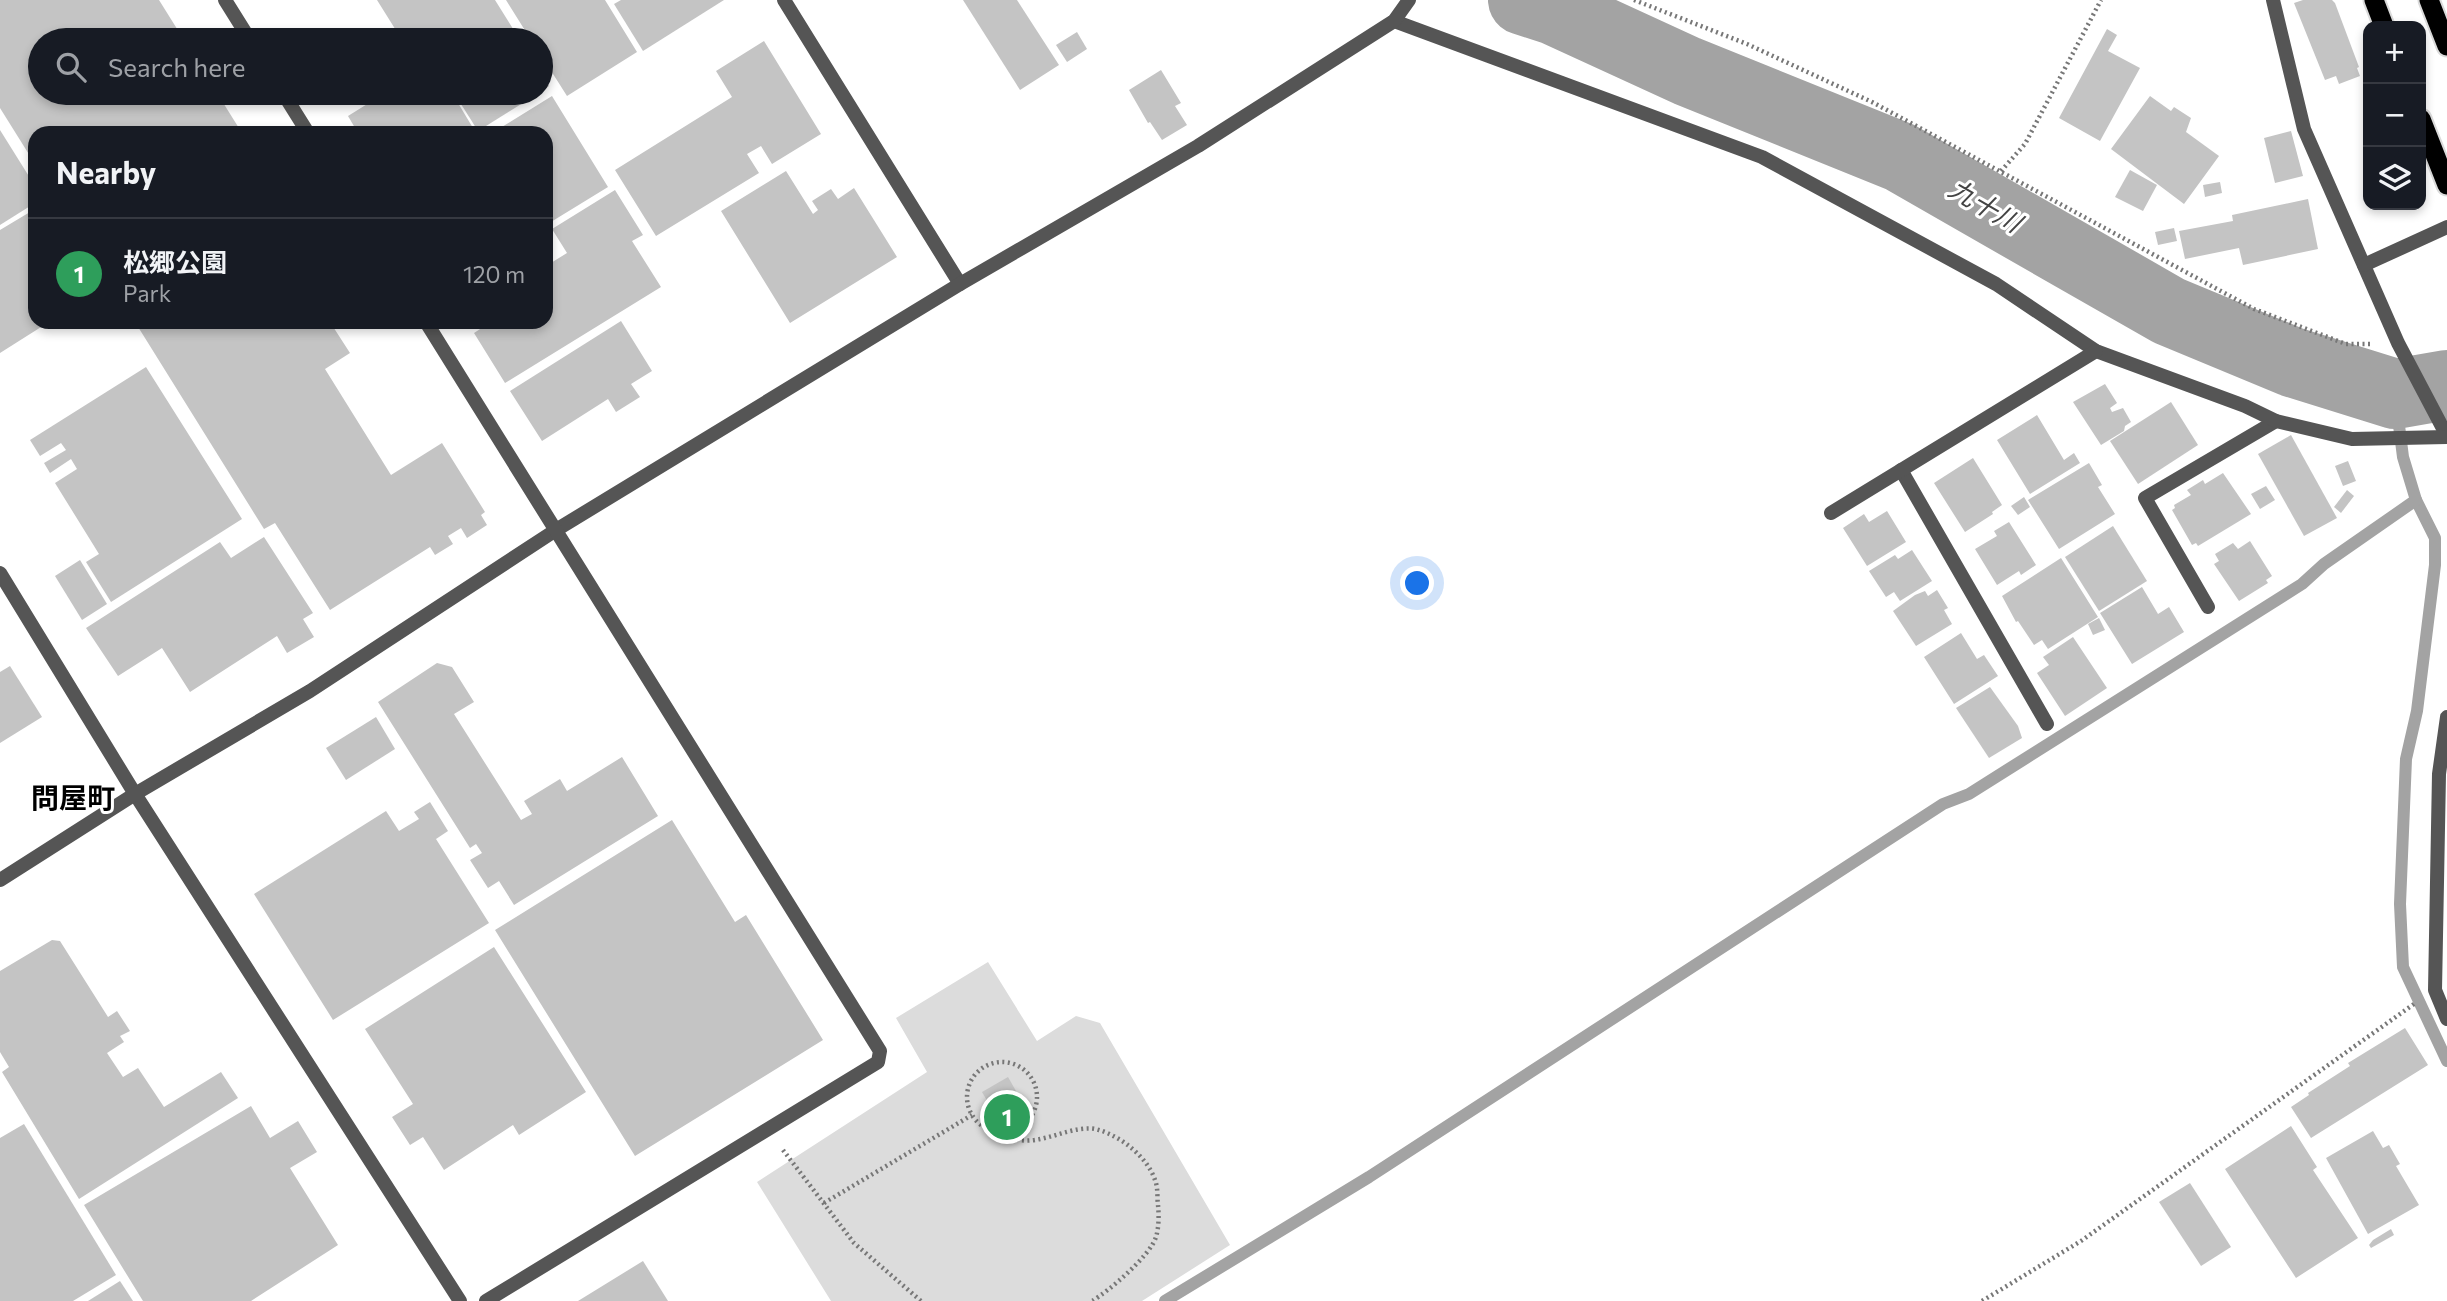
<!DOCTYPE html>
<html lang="en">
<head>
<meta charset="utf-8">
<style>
  body { margin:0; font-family:Commissioner,"Noto Sans JP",sans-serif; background:#242831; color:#f1f3f6 }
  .controls { position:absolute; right:21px; top:21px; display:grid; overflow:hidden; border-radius:14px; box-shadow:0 4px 10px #0003 }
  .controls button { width:63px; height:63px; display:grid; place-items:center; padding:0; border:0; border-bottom:2px solid #363941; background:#171b24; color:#f1f3f6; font:35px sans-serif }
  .you { position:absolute; left:1418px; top:584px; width:24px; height:24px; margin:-18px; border:5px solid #fff; border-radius:50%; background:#1a73e8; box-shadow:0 0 0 10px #1a73e833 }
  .badge { display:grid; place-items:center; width:46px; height:46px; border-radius:50%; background:#d93025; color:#fff; font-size:23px; font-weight:700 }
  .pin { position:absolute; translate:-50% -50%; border:4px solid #fff; box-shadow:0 2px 7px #0006 }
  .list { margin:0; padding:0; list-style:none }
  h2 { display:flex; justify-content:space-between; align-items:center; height:91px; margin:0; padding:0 28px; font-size:30px }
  h2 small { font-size:23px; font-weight:400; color:#9ea1a6 }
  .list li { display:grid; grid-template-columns:46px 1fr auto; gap:21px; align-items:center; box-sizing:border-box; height:112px; padding:0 28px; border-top:2px solid #363941 }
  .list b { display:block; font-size:26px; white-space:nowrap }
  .list p { margin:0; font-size:23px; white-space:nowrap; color:#9ea1a6 }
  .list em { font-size:23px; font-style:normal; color:#9ea1a6 }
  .icon { flex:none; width:38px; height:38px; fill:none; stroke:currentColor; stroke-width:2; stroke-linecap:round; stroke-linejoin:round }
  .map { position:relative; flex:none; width:2447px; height:1301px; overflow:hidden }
  .search { position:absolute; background:#171b24; box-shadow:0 4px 10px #0003; left:28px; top:28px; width:525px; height:77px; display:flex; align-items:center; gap:18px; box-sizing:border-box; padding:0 24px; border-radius:38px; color:#9ea1a6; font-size:26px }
  .panel { position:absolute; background:#171b24; box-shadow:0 4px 10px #0003; left:28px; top:126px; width:525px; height:203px; border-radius:21px }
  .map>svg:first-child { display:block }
  .green { fill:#dcdcdc }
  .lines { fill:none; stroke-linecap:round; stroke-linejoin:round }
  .stream { stroke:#a3a3a3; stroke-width:12 }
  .river { stroke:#a3a3a3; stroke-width:70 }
  .building { fill:#c4c4c4 }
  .trunk-casing { stroke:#dbdbdb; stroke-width:23 }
  .path { stroke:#777; stroke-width:4.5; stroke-dasharray:2 3.5; stroke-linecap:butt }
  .service { stroke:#555; stroke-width:14 }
  .minor { stroke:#555; stroke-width:14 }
  .tertiary { stroke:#555; stroke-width:14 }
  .trunk { stroke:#000; stroke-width:19 }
  .labels { text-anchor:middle; stroke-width:6; stroke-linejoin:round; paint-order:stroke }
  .water-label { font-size:26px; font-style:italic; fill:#444; stroke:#fff }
  .quarter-label { font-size:28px; font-weight:bold; fill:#000; stroke:#fff }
</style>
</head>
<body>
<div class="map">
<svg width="2447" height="1301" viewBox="0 0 2447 1301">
  <rect width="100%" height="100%" fill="#fff"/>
  <path class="green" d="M 988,962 L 1037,1041 L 1076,1016 L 1100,1023 L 1230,1245 L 1142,1301 L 831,1301 L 757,1182 L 927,1072 L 896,1018 Z"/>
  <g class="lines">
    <g class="stream">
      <path d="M 2416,500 L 2435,538 L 2435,565 L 2417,711 L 2406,759 L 2400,904 L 2403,967 L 2447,1061"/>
      <path d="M 1165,1301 L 1369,1177 L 1943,804 L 1969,794 L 2302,584 L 2324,564 L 2416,500 L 2403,457 L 2395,394"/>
    </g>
    <path class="river" d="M 1523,0 L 1554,10 L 1687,71 L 1900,157 L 2169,311 L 2292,362 L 2395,394 L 2447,385"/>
  </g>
  <g class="building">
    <path d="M 0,0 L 159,0 L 184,40 L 40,40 L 40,93 L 217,93 L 242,133 L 35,133 L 35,164 L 0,108 Z"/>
    <path d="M 377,0 L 495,0 L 520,40 L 402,40 Z"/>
    <path d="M 506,0 L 605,0 L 637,52 L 567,96 L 541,55 L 541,40 L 531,40 Z"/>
    <path d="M 621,0 L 724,0 L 643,51 L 614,4 Z"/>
    <path d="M 963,0 L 1017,0 L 1059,65 L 1020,90 Z"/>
    <path d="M 2303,0 L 2332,0 L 2335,3 L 2359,67 L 2357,68 L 2360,76 L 2339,84 L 2336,76 L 2325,80 L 2294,3 Z"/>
    <path d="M 2107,29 L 2117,35 L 2108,51 L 2140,68 L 2100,141 L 2059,118 Z"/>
    <path d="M 1077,32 L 1087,49 L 1067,62 L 1056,45 Z"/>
    <path d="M 764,41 L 821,134 L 772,164 L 761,146 L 747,154 L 759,173 L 656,236 L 615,170 L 732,97 L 716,71 Z"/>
    <path d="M 1161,70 L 1181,103 L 1175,106 L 1187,125 L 1162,140 L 1150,122 L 1148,123 L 1129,90 Z"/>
    <path d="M 541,73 L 549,86 L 541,92 Z"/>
    <path d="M 385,93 L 452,93 L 476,133 L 358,133 L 348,116 Z"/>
    <path d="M 454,93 L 539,93 L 478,131 Z"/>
    <path d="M 552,96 L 608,187 L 546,225 L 546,133 L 492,133 Z"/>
    <path d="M 2150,96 L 2171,111 L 2174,107 L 2191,118 L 2186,132 L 2219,156 L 2184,204 L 2111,149 Z"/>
    <path d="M 0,130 L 35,186 L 35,203 L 0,225 Z"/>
    <path d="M 2291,131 L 2303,176 L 2275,183 L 2264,138 Z"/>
    <path d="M 2130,170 L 2157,185 L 2143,211 L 2115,197 Z"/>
    <path d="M 786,171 L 813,214 L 818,210 L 812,201 L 831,189 L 838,199 L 854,188 L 897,257 L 790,323 L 721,211 Z"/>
    <path d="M 2220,182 L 2222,193 L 2205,197 L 2203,185 Z"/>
    <path d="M 615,190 L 643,235 L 632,241 L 661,287 L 505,383 L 474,333 L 491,322 L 546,322 L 546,266 L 567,253 L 552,229 Z"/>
    <path d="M 2308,199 L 2318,249 L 2243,265 L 2239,248 L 2185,259 L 2179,231 L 2233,221 L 2232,215 Z"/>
    <path d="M 35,209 L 35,322 L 49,322 L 0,353 L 0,230 Z"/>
    <path d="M 2174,228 L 2177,241 L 2158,245 L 2155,232 Z"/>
    <path d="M 621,321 L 652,371 L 631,384 L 640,397 L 616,412 L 608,399 L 542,441 L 510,391 Z"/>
    <path d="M 135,322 L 330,322 L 350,353 L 325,369 L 391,475 L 442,443 L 485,512 L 481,515 L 487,525 L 467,538 L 461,528 L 448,536 L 453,544 L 435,555 L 430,547 L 330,610 L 275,523 L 264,529 Z"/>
    <path d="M 146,367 L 242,519 L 111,602 L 86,562 L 99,554 L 55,483 L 77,469 L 71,459 L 50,473 L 44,463 L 66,450 L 61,443 L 40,456 L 30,440 Z"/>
    <path d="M 2105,384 L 2117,403 L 2110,408 L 2112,412 L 2123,408 L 2131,422 L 2125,426 L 2124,431 L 2101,445 L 2073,402 Z"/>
    <path d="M 2171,402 L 2198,445 L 2138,484 L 2110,441 Z"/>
    <path d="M 2037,415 L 2064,460 L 2074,453 L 2080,463 L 2030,494 L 1997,440 Z"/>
    <path d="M 2291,435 L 2337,518 L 2304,536 L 2258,454 Z"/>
    <path d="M 1973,458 L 2002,505 L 1992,512 L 1993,514 L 1965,532 L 1934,483 Z"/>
    <path d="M 2348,461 L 2356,481 L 2343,486 L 2335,466 Z"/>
    <path d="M 2089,463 L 2102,485 L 2098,487 L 2115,514 L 2059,549 L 2028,500 Z"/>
    <path d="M 2223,473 L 2251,514 L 2198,546 L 2196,543 L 2192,545 L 2172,510 L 2175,508 L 2174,505 L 2191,495 L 2187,490 L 2203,480 L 2205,484 Z"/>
    <path d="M 2266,486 L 2275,500 L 2260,509 L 2251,494 Z"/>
    <path d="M 2347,490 L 2354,496 L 2341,513 L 2334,507 Z"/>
    <path d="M 2024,497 L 2030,507 L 2018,515 L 2011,506 Z"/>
    <path d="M 1887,511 L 1906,542 L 1867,566 L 1843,528 L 1864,514 L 1869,522 Z"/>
    <path d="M 2009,522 L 2036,565 L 2021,575 L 2019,571 L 1997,585 L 1975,549 L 1997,536 L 1994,531 Z"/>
    <path d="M 2113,526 L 2147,581 L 2099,611 L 2065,557 Z"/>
    <path d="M 264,537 L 313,613 L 303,619 L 314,637 L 287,653 L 277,636 L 190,692 L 162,648 L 118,676 L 86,628 L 220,542 L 231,558 Z"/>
    <path d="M 2250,541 L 2272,576 L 2266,580 L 2268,583 L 2239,601 L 2214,564 L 2219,561 L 2215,554 L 2233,543 L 2238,549 Z"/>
    <path d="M 1912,550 L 1932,581 L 1900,601 L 1894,592 L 1886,597 L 1869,571 L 1895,555 L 1898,559 Z"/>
    <path d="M 2061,558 L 2098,617 L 2048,649 L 2042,640 L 2034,645 L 2018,621 L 2016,622 L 2002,596 Z"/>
    <path d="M 80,560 L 107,604 L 82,620 L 55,576 Z"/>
    <path d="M 2142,587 L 2158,614 L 2169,607 L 2184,632 L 2132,664 L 2100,613 Z"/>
    <path d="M 1937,590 L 1948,608 L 1944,610 L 1952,624 L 1916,646 L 1893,611 L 1915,595 L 1925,591 L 1928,596 Z"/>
    <path d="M 2099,618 L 2105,630 L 2093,635 L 2088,624 Z"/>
    <path d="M 1961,633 L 1977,659 L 1984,655 L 1998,676 L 1954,704 L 1924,657 Z"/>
    <path d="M 2073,637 L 2107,688 L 2065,716 L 2037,673 L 2049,665 L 2043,657 Z"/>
    <path d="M 437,663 L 452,667 L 474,702 L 454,714 L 521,820 L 532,814 L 524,801 L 560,779 L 567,791 L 622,757 L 658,816 L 514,905 L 499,881 L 488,888 L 470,860 L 482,853 L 476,844 L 470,848 L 378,702 Z"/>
    <path d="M 10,666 L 42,717 L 0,743 L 0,672 Z"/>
    <path d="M 1990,687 L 2018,726 L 2022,738 L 1989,758 L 1956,708 Z"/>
    <path d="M 376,717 L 395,749 L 346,780 L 326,748 Z"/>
    <path d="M 430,802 L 448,831 L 436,839 L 489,923 L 333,1020 L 254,894 L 386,811 L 399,831 L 419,819 L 414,812 Z"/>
    <path d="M 672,820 L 735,922 L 746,915 L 823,1040 L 635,1156 L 495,930 Z"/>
    <path d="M 52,940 L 60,941 L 108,1017 L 117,1011 L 130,1031 L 120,1036 L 124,1042 L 107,1053 L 123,1077 L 138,1068 L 164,1107 L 221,1072 L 238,1098 L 79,1199 L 2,1072 L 9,1067 L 0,1052 L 0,971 Z"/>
    <path d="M 494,947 L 586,1092 L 519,1135 L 513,1125 L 444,1170 L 423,1137 L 410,1145 L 392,1117 L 413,1104 L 365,1029 Z"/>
    <path d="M 2405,1028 L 2428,1065 L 2311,1138 L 2291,1107 L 2309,1095 L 2308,1093 L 2350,1066 L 2348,1063 Z"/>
    <path d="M 1008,1077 L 1024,1105 L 998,1120 L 982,1092 Z"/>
    <path d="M 251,1106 L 270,1138 L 298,1121 L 317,1152 L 290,1168 L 338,1245 L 251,1301 L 143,1301 L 84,1205 Z"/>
    <path d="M 24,1124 L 116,1275 L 73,1301 L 0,1301 L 0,1138 Z"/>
    <path d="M 2291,1126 L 2317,1167 L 2313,1170 L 2358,1238 L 2296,1278 L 2225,1169 Z"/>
    <path d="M 2373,1131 L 2383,1148 L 2389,1145 L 2400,1164 L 2396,1166 L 2419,1205 L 2368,1234 L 2326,1158 Z"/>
    <path d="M 2190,1183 L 2231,1247 L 2201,1266 L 2159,1202 Z"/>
    <path d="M 2391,1229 L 2394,1235 L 2371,1248 L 2369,1245 L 2373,1240 Z"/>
    <path d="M 643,1261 L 668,1301 L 578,1301 Z"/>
    <path d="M 120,1281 L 133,1301 L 88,1301 Z"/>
  </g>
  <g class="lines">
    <g class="trunk-casing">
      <g id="trunk">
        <path d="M 2374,0 L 2384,26"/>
        <path d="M 2429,0 L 2447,46"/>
        <path d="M 2421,119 L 2447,185"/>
      </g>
    </g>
    <g class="path">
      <path d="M 1634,0 L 1747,44 L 1872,102 L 2254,309 L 2346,344 L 2370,344"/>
      <path d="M 2001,171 L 2025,144 L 2101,0"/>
      <circle cx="1002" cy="1097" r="35"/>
      <path d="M 1010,1131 L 1015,1139 C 1041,1147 1075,1122 1099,1130 C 1122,1137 1149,1158 1156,1183 C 1158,1190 1157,1198 1158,1205 C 1159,1215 1159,1227 1156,1237 C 1150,1256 1109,1291 1092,1301"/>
      <path d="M 783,1150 L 854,1243 L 921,1301"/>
      <path d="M 824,1203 L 972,1115"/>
      <path d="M 1982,1301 L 2081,1241 L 2414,1004"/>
    </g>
    <g class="service">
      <path d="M 1901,470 L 2047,724"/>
      <path d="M 2208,607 L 2145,498 L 2276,421"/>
    </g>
    <g class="minor">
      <path d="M 784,0 L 960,284"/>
      <path d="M 2273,0 L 2304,129 L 2398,343 L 2447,436"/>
      <path d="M 1394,21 L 1762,157 L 1996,284 L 2096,351 L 2245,406 L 2276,421 L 2352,439 L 2447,437"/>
      <path d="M 2364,265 L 2447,227"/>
      <path d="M 1831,513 L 2096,351"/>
      <path d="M 0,573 L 135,794 L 460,1301"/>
      <path d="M 2447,717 L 2439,774 L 2435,990 L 2447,1019"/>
      <path d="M 0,880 L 135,794 L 310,691 L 556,530 L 960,284 L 1198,146 L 1394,21 L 1409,0"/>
    </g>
    <g class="tertiary">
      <path d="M 225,0 L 250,40"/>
      <path d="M 283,93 L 308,133"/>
      <path d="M 426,322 L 880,1051 L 878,1062 L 486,1301"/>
    </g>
    <use href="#trunk" class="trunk"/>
  </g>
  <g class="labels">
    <g class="water-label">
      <text transform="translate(1985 206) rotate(30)" y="9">九十川</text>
    </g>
    <g class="quarter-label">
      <text x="73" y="808">問屋町</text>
    </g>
  </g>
</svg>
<div class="controls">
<button>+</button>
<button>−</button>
<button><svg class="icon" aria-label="layers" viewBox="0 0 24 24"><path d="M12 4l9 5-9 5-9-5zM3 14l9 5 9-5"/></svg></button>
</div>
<div class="you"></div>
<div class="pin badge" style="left:1007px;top:1117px;background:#2e9e5b">1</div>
<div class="search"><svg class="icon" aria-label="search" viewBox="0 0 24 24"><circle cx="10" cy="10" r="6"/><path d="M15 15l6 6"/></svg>Search here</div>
<section class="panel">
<h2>Nearby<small></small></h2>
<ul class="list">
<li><span class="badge" style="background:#2e9e5b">1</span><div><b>松郷公園</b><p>Park</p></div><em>120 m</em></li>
</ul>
</section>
</div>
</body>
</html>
